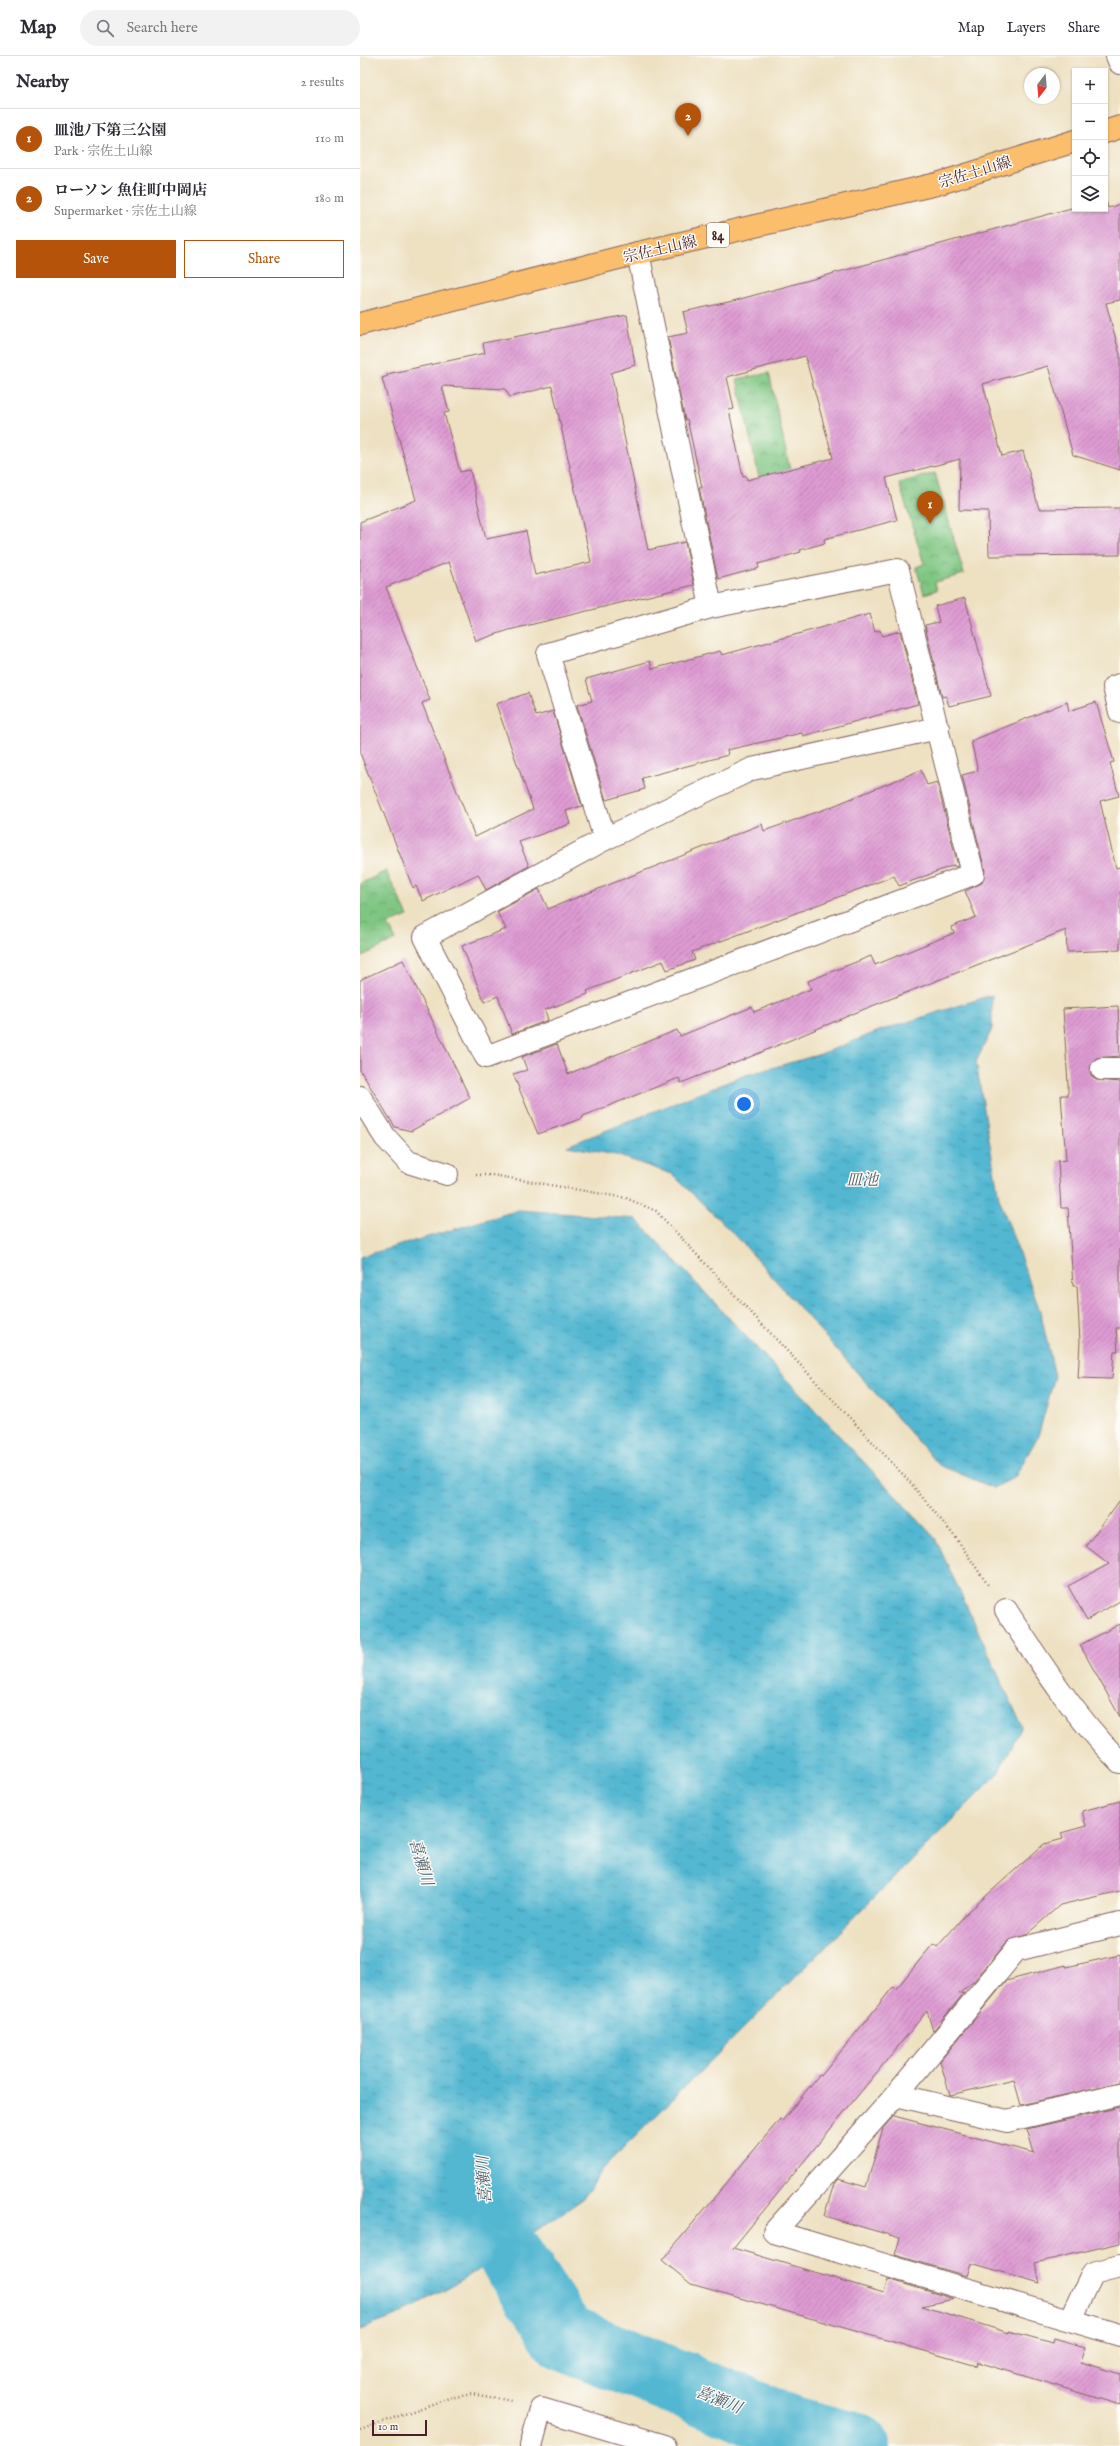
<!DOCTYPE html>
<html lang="en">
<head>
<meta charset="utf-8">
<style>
  body { margin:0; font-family:"IM FELL English","Noto Serif JP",serif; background:#f2f2f3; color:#2b2b33 }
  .controls { position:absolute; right:12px; top:12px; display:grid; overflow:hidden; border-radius:0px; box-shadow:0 1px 3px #0004 }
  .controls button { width:36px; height:36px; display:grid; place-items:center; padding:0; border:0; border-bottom:1px solid #e1e1e2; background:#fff; color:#2b2b33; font:20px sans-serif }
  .compass { position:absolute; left:664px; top:12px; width:36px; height:36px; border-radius:50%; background:#fff; box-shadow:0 1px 3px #0004; rotate:196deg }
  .scale { position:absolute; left:12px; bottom:10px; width:55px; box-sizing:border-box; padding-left:4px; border:2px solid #4a1f2b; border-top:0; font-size:11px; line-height:14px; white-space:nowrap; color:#4a1f2b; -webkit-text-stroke:3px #fdfcf7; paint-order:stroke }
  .you { position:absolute; left:384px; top:1048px; width:14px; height:14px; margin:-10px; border:3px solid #fff; border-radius:50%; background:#1a73e8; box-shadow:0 0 0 6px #1a73e833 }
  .badge { display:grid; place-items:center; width:26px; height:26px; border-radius:50%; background:#b45309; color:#fff; font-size:13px; font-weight:700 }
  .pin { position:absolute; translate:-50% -33px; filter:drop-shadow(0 1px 2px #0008) }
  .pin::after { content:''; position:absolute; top:21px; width:14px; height:12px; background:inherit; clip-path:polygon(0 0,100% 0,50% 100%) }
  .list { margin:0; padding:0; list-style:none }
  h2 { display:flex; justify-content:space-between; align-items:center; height:52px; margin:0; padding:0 16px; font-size:17px }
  h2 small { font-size:13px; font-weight:400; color:#7c7c81 }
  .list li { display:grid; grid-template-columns:26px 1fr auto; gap:12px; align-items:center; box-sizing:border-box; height:60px; padding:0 16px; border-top:1px solid #e1e1e2 }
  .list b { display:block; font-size:15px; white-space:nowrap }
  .list p { margin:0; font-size:13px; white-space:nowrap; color:#7c7c81 }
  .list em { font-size:13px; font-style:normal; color:#7c7c81 }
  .actions { display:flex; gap:8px; padding:12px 16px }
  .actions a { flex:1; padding:9px 0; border:1px solid #b45309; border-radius:0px; text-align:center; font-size:14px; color:#b45309 }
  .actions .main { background:#b45309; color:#fff }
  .icon { flex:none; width:22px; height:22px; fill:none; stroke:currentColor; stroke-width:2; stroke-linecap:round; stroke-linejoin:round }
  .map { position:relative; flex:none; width:760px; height:2390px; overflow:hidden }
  header { display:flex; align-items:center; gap:24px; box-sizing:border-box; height:56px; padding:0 20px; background:#fff; border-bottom:1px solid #e1e1e2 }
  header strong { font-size:19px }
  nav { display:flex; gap:22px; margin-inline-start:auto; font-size:14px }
  .search { width:280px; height:36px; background:#f2f2f3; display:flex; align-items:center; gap:10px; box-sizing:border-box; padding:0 14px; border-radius:22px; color:#7c7c81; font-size:15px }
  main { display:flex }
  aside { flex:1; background:#fff }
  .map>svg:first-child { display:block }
  .park { fill:url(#park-crowns); stroke:#647256 }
  .water { fill:url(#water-ripples); stroke:#4e6b7e }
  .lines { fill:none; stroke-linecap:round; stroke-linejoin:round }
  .river { stroke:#52b7d1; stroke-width:66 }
  .building { fill:url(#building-hatch); fill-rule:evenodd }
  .minor-casing { stroke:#836360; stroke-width:24 }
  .major-casing { stroke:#836360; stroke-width:24 }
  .path { stroke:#836360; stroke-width:2.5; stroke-dasharray:1 3; stroke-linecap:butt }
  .minor { stroke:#fff; stroke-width:22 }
  .major { stroke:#fabe6d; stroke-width:22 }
  .labels { text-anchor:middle; stroke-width:3; stroke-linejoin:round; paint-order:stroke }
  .shield { fill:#fdfcf7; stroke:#806168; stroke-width:1 }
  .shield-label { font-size:14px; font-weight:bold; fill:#4a1f2b }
  .street-label { font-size:15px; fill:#4a1f2b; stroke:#fdfcf7 }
  .water-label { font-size:16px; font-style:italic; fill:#4d5c6d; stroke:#fdfcf7 }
</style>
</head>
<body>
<header>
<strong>Map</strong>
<div class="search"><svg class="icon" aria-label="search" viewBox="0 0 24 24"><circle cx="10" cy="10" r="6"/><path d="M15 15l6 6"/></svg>Search here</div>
<nav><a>Map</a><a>Layers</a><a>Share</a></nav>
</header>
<main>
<aside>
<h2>Nearby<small>2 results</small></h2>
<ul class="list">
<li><span class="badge">1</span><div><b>皿池ﾉ下第三公園</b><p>Park · 宗佐土山線</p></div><em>110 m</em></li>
<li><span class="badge">2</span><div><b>ローソン 魚住町中岡店</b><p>Supermarket · 宗佐土山線</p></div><em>180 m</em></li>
</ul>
<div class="actions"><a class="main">Save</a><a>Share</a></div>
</aside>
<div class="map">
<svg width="760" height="2390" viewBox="0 0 760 2390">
  <defs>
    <pattern id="park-crowns" width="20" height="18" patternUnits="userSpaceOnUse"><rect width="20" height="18" fill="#7fc682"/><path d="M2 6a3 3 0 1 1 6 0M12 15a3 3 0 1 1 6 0" fill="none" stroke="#6aa06b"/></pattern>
    <pattern id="water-ripples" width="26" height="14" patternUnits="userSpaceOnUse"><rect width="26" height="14" fill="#52b7d1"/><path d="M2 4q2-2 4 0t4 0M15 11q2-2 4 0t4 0" fill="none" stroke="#4694aa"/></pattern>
    <pattern id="building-hatch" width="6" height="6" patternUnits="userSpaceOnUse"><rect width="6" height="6" fill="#de9bd3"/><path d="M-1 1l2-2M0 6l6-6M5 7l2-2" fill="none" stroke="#b67eab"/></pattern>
  </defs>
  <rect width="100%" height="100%" fill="#fdfcf7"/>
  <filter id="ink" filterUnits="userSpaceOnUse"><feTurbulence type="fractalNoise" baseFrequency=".025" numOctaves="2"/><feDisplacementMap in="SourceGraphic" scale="8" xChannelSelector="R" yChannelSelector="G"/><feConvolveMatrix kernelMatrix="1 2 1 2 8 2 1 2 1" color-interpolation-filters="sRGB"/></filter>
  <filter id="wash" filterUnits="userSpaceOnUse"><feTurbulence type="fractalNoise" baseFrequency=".012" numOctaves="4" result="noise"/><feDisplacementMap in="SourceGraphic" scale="16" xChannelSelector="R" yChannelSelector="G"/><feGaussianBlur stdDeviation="0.9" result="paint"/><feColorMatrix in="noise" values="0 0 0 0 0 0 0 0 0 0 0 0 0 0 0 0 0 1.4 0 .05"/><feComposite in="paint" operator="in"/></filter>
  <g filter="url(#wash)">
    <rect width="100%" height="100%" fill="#eee1c2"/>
    <g class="park">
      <path d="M 409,317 L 437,447 L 406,453 L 377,323 Z"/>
      <path d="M 575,417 L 604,518 L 575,526 L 577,534 L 564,538 L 556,511 L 564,508 L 539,427 Z"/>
      <path d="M 26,815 L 48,860 L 28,868 L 36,884 L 0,901 L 0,828 Z"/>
    </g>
    <g class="water">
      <path d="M 632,939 L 632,973 L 616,1006 L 639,1142 L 680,1255 L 695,1320 L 678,1380 L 655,1421 L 634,1432 L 579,1409 L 378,1182 L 312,1118 L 256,1099 L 207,1090 L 383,1020 L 461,998 L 519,975 Z"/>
      <path d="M 159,1154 L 276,1163 L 575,1482 L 662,1670 L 637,1719 L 240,2116 L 223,2143 L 107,2221 L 36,2260 L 0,2274 L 0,1201 Z"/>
    </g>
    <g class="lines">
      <path class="river" d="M 122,2110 L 125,2162 L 204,2281 L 432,2373 L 497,2390"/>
    </g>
    <g id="blocks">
      <g class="building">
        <path d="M 745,143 L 748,152 L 760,148 L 760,244 L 746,247 L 760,299 L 760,414 L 713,399 L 688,310 L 623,328 L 642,400 L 663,395 L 679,453 L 760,452 L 760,499 L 629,500 L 628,455 L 599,454 L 600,403 L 526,422 L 537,464 L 464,483 L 465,487 L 440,494 L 441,496 L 398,508 L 399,512 L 358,523 L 339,431 L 342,431 L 327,363 L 325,364 L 308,281 L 328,277 L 323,256 L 373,245 L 715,151 L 745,153 ZM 445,300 L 473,402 L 387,424 L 386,420 L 383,421 L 369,354 L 374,353 L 367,321 Z"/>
        <path d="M 267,259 L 275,309 L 251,317 L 288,494 L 325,486 L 334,529 L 149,574 L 116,585 L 89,506 L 26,531 L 70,644 L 62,647 L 115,781 L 173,753 L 136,648 L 168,637 L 176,660 L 193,655 L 222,750 L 206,755 L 210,768 L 159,786 L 169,810 L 126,834 L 118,818 L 63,845 L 56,830 L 53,832 L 0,697 L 0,466 L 56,444 L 22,322 L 28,320 L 27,318 L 125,297 L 123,287 ZM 82,330 L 145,333 L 150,341 L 192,330 L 231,506 L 175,519 L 166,475 L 126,483 L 110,414 L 100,416 L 84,357 L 89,356 Z"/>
        <path d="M 605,542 L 631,640 L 589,650 L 586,640 L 582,641 L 565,569 L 579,566 L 575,550 Z"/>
        <path d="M 510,558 L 515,576 L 520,574 L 522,580 L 540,575 L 558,648 L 443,680 L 442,677 L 367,694 L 368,699 L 282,722 L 285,733 L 246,744 L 217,649 L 232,645 L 226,623 L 290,605 L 292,613 L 360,595 L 362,599 Z"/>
        <path d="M 707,646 L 709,655 L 736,646 L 754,706 L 750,707 L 759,740 L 740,745 L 756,812 L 760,811 L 760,894 L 707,896 L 706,874 L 507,952 L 373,1008 L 372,1007 L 321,1027 L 319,1022 L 223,1060 L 223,1062 L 178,1078 L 153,1018 L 167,1014 L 162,1001 L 197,988 L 208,1018 L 317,974 L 320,980 L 392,951 L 394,956 L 451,933 L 448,925 L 511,900 L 515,909 L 594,877 L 591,871 L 616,861 L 605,835 L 622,827 L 625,815 L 602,719 L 618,715 L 611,685 Z"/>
        <path d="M 561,714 L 567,729 L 577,726 L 598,810 L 595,811 L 594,809 L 539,830 L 534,820 L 332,896 L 335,904 L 307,914 L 303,905 L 227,935 L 228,938 L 185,954 L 188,964 L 152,978 L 138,940 L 124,946 L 102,890 L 146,873 L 137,856 L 179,833 L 188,853 L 402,768 L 404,775 L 468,752 Z"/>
        <path d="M 43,904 L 110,1042 L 51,1075 L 35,1071 L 0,1014 L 0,924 Z"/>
        <path d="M 758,950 L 760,1000 L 736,1002 L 730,1013 L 731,1019 L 736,1024 L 760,1026 L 760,1272 L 756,1272 L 758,1295 L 754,1295 L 752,1323 L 718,1322 L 720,1286 L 717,1230 L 713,1230 L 708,1152 L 701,1152 L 698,1105 L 706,1104 L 701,1039 L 708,1039 L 708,1028 L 703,953 Z"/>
        <path d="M 760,1444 L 760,1545 L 727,1564 L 708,1530 L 749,1508 L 726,1490 Z"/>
        <path d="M 760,1568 L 760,1661 L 720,1589 Z"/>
        <path d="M 760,1745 L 760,1835 L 700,1849 L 666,1879 L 647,1886 L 615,1924 L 599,1938 L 604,1937 L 573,1975 L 567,1955 L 373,2192 L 524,2237 L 528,2223 L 594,2243 L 562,2250 L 649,2277 L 649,2275 L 693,2287 L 694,2282 L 725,2291 L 720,2306 L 760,2318 L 760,2349 L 618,2306 L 617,2310 L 331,2228 L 302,2204 L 420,2063 L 422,2065 L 459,2019 L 461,2020 L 533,1931 L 536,1933 L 573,1888 L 577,1891 L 606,1858 L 684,1788 L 703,1783 L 701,1777 L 726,1770 L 722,1755 Z"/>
        <path d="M 760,1899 L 760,2026 L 661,2049 L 654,2024 L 590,2039 L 580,2005 L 646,1925 L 706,1909 L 706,1911 Z"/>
        <path d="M 760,2051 L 760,2187 L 675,2207 L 680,2227 L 611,2207 L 607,2220 L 535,2199 L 540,2182 L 464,2160 L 474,2128 L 478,2123 L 506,2131 L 523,2072 L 534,2060 L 674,2097 L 667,2073 Z"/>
      </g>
    </g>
  </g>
  <g filter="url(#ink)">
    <use href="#blocks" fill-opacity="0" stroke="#836360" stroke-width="1"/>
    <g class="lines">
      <g class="minor-casing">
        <g id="minor">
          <path d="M 757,0 L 760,7"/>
          <path d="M 278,197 L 351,551 L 538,514 L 613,818 L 126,1001 L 65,881 L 245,783 L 188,598 L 351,551"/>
          <path d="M 760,629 L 754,631 L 760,656"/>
          <path d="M 245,783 L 392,713 L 578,672"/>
          <path d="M 742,1013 L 760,1013"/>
          <path d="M 0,1041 L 25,1081 L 48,1106 L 87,1118"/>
          <path d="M 646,1554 C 681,1608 715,1661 760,1706"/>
          <path d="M 760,1868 L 656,1894 L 536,2039 L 414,2176 L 760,2279"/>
          <path d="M 536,2039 L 647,2065 L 760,2038"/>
          <path d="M 711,2263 L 733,2217 L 760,2210"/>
          <path d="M 171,2390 L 181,2353 L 305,2390"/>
        </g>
      </g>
      <g class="major-casing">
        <g id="major">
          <path d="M 745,76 L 760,71"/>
          <path d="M 0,268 L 278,197 L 577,128 L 715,85"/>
        </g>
      </g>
      <g class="path">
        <path d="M 116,1119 L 132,1119 L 266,1142 L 296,1155 L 549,1425 L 596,1482 L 628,1529"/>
        <path d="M 0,2374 L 89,2342 L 113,2338 L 152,2345"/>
      </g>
      <use href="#minor" class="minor"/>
      <use href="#major" class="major"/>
    </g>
  </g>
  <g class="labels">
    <rect class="shield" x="347" y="167" width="22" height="24" rx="3"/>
    <g class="shield-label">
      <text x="358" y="184">84</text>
    </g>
    <g class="street-label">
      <text transform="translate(615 116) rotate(-17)" y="5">宗佐土山線</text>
      <text transform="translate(300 193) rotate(-13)" y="5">宗佐土山線</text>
    </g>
    <g class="water-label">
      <text x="502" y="1129">皿池</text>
      <text transform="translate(62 1806) rotate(74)" y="6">喜瀬川</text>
      <text transform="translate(123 2124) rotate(-94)" y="6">喜瀬川</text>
      <text transform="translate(359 2343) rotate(22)" y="6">喜瀬川</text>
    </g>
  </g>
</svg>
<div class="controls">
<button>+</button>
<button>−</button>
<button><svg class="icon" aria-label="locate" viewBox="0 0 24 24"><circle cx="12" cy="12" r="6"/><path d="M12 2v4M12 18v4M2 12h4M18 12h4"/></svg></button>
<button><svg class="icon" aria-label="layers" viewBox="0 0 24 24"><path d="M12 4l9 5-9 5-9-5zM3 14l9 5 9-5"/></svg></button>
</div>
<svg class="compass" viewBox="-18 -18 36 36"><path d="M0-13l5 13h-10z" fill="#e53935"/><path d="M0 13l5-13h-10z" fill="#7c7c81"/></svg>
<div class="scale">10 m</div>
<div class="you"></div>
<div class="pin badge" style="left:570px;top:468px">1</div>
<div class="pin badge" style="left:328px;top:80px">2</div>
</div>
</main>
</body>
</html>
